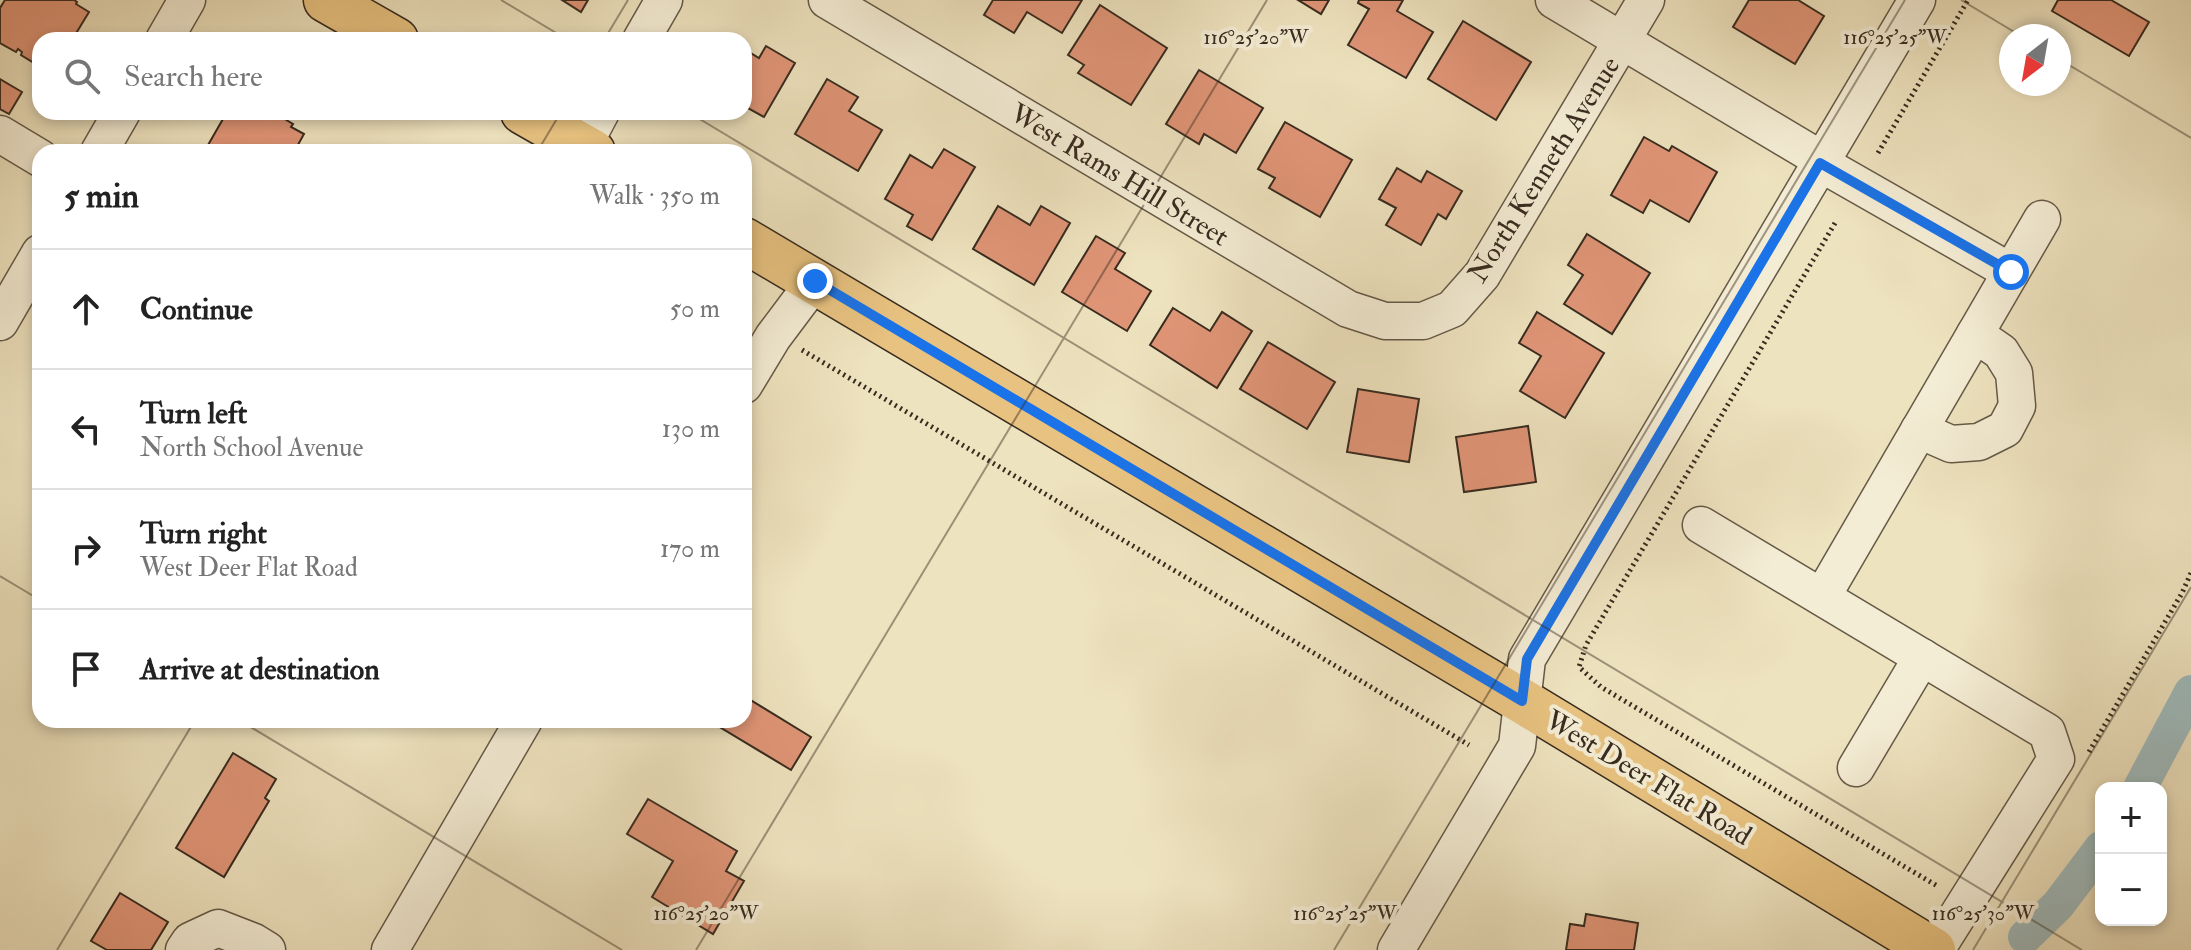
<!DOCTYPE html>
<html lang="en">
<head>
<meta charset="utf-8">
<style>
  body { margin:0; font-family:"IM FELL Double Pica",serif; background:#f2f2f2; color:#222 }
  .controls { position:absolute; right:24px; bottom:24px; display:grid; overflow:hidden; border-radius:16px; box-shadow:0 4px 12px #0003 }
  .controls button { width:72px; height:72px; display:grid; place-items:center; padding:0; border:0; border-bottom:2px solid #e0e0e0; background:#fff; color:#222; font:40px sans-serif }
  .compass { position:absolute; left:1999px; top:24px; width:72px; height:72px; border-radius:50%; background:#fff; box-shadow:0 4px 12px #0003; rotate:211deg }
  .stop { position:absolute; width:24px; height:24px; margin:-18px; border:6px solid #1a73e8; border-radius:50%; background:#fff }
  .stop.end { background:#1a73e8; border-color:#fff; box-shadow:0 2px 8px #0008 }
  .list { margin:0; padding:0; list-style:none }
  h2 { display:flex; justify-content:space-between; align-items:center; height:104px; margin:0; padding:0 32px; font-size:34px }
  h2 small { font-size:26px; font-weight:400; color:#767676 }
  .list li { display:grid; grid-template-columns:52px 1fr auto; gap:24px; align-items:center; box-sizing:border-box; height:120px; padding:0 32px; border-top:2px solid #e0e0e0 }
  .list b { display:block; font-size:30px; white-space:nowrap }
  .list p { margin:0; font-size:26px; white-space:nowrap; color:#767676 }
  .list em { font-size:26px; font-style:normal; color:#767676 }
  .icon { flex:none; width:44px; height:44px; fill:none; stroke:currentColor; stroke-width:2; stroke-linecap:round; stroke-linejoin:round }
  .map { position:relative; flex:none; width:2191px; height:950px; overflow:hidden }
  .search { position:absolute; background:#fff; box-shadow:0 4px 12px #0003; left:32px; top:32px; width:720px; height:88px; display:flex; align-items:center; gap:20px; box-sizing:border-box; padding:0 28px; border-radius:24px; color:#767676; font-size:30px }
  .panel { position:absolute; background:#fff; box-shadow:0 4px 12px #0003; left:32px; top:144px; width:720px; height:584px; border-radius:24px }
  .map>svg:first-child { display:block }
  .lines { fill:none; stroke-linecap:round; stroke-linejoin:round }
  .canal { stroke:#9fbbbd; stroke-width:34 }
  .building { fill:#e09577; stroke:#372b1f; stroke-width:2 }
  .minor-casing { stroke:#655947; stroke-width:39 }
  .major-casing { stroke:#372b1f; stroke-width:47 }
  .path { stroke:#372b1f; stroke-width:5; stroke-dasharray:2 4; stroke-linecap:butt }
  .minor { stroke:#f4edd5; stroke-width:36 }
  .major { stroke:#e7c280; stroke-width:44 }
  .route { stroke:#1a73e8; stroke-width:10 }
  .ticks { fill:none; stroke:#372b1f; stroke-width:2; stroke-opacity:0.45 }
  .labels { text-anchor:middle; stroke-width:8; stroke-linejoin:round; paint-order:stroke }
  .street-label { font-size:28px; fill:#372b1f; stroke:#f4edd5 }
  .ticks-label { font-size:20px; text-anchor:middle; fill:#372b1f; stroke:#f4edd5; stroke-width:8; stroke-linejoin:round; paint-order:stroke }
</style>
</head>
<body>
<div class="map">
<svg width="2191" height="950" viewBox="0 0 2191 950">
  <rect width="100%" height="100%" fill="#eee3bf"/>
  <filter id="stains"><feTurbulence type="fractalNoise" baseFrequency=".0025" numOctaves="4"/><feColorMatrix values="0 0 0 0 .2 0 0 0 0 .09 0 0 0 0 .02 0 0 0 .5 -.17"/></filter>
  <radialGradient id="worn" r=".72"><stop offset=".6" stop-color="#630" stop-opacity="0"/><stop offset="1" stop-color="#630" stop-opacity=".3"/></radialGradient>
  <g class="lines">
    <g class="canal">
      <path d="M 2140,788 L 2191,692"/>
      <path d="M 2025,937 L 2058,905 L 2101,848"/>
    </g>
  </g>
  <g class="building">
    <path d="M 5,0 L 74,0 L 77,2 L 76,4 L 89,12 L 72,40 L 40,40 L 39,66 L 21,55 L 22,52 L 18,49 L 16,52 L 0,43 L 0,8 Z"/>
    <path d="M 562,0 L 588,0 L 581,12 Z"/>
    <path d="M 993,0 L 1082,0 L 1062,33 L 1027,12 L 1014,33 L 984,15 Z"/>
    <path d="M 1298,0 L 1329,0 L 1321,14 Z"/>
    <path d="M 1359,0 L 1403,0 L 1397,11 L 1433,32 L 1406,78 L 1348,45 L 1369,9 L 1358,3 Z"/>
    <path d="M 1749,0 L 1798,0 L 1824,16 L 1795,64 L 1733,27 Z"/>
    <path d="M 2058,0 L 2111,0 L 2149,22 L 2129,56 L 2052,11 Z"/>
    <path d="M 1100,5 L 1167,48 L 1131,105 L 1078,73 L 1084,65 L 1068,55 Z"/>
    <path d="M 1463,21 L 1531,62 L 1496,120 L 1428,79 Z"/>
    <path d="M 766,46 L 795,63 L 764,117 L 744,106 L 744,49 L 759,58 Z"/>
    <path d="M 1199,70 L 1263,108 L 1236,153 L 1204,134 L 1199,144 L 1166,124 Z"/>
    <path d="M 0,79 L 22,92 L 9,114 L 0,109 Z"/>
    <path d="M 827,79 L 858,97 L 849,111 L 882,130 L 858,171 L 795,134 Z"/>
    <path d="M 227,112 L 273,112 L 293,124 L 291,127 L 304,134 L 294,152 L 204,152 Z"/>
    <path d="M 1285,122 L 1352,160 L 1320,217 L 1269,188 L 1275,178 L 1258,169 Z"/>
    <path d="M 1644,137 L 1669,151 L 1672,146 L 1717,172 L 1689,222 L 1650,200 L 1643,213 L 1611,195 Z"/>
    <path d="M 944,149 L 975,167 L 932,240 L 907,226 L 913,215 L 885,199 L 910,155 L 932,168 Z"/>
    <path d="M 1397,168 L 1421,182 L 1427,171 L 1462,191 L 1446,219 L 1438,214 L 1421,245 L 1386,225 L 1396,208 L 1379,199 Z"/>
    <path d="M 998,206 L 1030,225 L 1041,206 L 1070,223 L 1034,285 L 973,249 Z"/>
    <path d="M 1587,234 L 1650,273 L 1612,334 L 1564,304 L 1583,275 L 1568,265 Z"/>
    <path d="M 1096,236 L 1125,253 L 1115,269 L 1151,291 L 1127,331 L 1062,292 Z"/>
    <path d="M 1173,308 L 1210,331 L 1222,312 L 1252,331 L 1217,388 L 1150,345 Z"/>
    <path d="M 1537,312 L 1604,353 L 1565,418 L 1520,391 L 1541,356 L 1519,343 Z"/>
    <path d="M 1268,342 L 1335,382 L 1307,429 L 1240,389 Z"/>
    <path d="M 1358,389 L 1419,399 L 1409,462 L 1347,452 Z"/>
    <path d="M 1528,426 L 1536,482 L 1464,492 L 1456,437 Z"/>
    <path d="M 744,696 L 811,737 L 791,770 L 708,720 L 744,720 Z"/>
    <path d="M 233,753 L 276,779 L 265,798 L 269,801 L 224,877 L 176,848 Z"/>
    <path d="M 648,799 L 737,851 L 726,871 L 744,881 L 713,934 L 652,897 L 673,861 L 627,834 Z"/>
    <path d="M 120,893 L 168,922 L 151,950 L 107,950 L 91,941 Z"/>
    <path d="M 1586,914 L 1638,923 L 1634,950 L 1566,950 L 1570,924 L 1584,926 Z"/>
  </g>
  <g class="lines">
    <g class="minor-casing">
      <g id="minor">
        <path d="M 827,0 L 1348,309 L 1385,321 L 1423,321 L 1452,309 L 1482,275 L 1646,0"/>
        <path d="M 1554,0 L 1822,160"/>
        <path d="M 164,40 L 187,0"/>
        <path d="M 641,40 L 664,0"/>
        <path d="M 0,134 L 40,158"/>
        <path d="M 583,146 L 601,112"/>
        <path d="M 99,152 L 122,112"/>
        <path d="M 1820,163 L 2011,272"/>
        <path d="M 0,322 L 40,253"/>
        <path d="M 744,385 L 773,337 L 815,281"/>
        <path d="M 1919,430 L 1951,444 L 1979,442 L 2005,429 L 2017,406 L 2014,373 L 2001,352 L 1975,334"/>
        <path d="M 1701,525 L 2047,732 L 2056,759 L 1936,950"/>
        <path d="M 1822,597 L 2042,219"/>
        <path d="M 1856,768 L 1922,657"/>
        <path d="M 184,950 L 190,941 L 218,928 L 254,942 L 267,950"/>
        <path d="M 390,950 L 524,720"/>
        <path d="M 1396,950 L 1517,746 L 1527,659 L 1917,0"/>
      </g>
    </g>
    <g class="major-casing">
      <g id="major">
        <path d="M 326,0 L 396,40"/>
        <path d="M 523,112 L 593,152"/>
        <path d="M 744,240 L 1522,701 L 1933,950"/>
      </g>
    </g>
    <g class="path">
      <path d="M 1878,153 L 1968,0"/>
      <path d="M 1835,223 L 1586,645 L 1579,667 L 1601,687 L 1939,887"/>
      <path d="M 802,350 L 1469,745"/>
      <path d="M 2089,752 L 2182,593 L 2191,573"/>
    </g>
    <use href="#minor" class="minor"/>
    <use href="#major" class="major"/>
  </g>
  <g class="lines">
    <path class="route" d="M 815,281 L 1522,701 L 1527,659 L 1820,163 L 2011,272"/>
  </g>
  <path class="ticks" d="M 501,0 L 568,40M 1961,0 L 2021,36M 604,40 L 628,0M 2059,59 L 2191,138M 688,112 L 2082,950M 537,152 L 561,112M 0,576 L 40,600M 239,720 L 622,950M 57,950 L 195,720M 696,950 L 1267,0M 1334,950 L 1905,0M 1973,950 L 2191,587"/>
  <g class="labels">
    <g class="street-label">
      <text transform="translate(1543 169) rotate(-58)" y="10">North Kenneth Avenue</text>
      <text transform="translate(1120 174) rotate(31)" y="10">West Rams Hill Street</text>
      <text transform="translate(1649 777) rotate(31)" y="10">West Deer Flat Road</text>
    </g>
  </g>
  <g class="ticks-label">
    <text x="1256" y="44">116°25'20"W</text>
    <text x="1895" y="44">116°25'25"W</text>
    <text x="706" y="920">116°25'20"W</text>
    <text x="1345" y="920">116°25'25"W</text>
    <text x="1983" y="920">116°25'30"W</text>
  </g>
  <rect width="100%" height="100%" filter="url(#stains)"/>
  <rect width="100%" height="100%" fill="url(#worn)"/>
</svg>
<div class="controls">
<button>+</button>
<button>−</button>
</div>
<svg class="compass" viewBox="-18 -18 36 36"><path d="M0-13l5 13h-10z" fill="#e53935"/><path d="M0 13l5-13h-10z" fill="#767676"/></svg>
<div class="stop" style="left:2011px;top:272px"></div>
<div class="stop end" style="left:815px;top:281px"></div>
<div class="search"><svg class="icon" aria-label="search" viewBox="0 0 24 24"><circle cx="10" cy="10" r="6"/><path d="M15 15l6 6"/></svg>Search here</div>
<section class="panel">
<h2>5 min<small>Walk · 350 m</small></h2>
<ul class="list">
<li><svg class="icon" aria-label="ahead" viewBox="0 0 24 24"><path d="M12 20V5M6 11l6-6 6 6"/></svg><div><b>Continue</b></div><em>50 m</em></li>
<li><svg class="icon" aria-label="left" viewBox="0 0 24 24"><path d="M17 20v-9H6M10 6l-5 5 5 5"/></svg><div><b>Turn left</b><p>North School Avenue</p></div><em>130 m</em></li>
<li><svg class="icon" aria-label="right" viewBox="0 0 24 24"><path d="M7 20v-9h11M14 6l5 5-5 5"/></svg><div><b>Turn right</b><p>West Deer Flat Road</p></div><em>170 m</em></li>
<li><svg class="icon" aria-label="arrive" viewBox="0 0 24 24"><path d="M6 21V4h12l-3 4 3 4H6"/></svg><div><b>Arrive at destination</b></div></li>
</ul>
</section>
</div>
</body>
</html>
